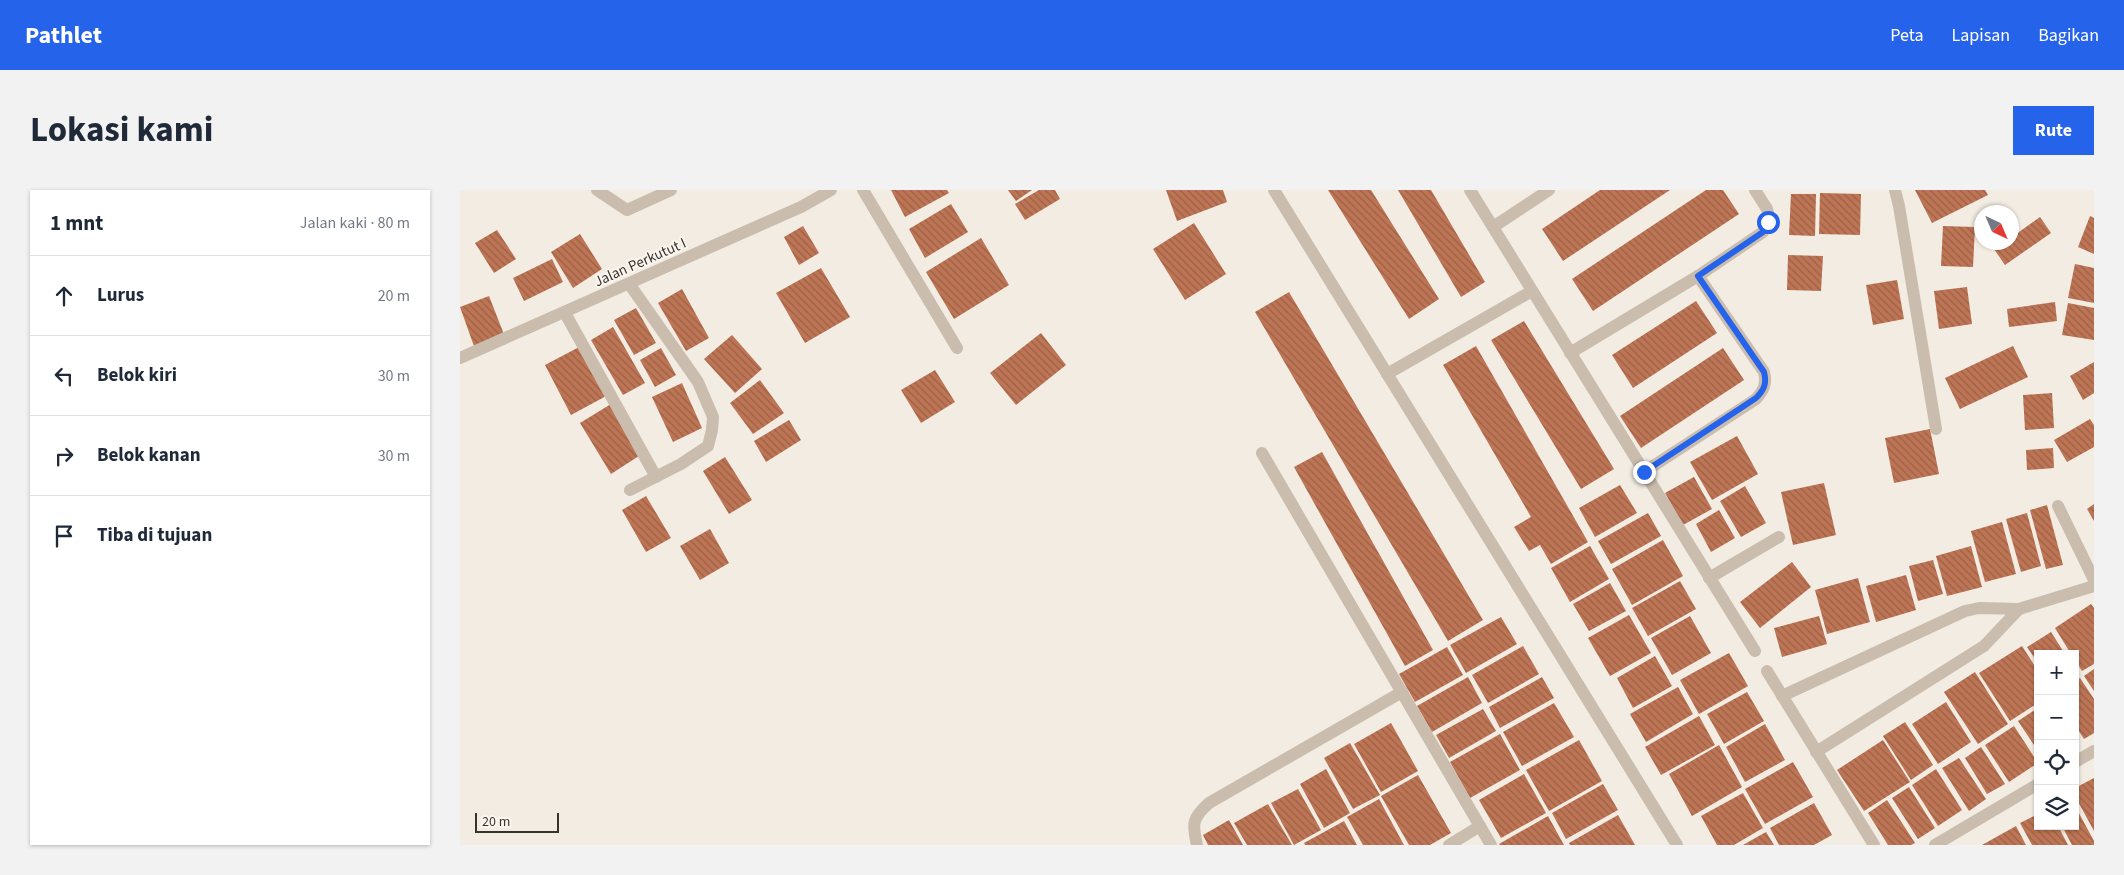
<!DOCTYPE html>
<html lang="id">
<head>
<meta charset="utf-8">
<style>
  body { margin:0; font-family:"Source Sans 3",sans-serif; background:#f2f2f3; color:#1f2937 }
  .controls { position:absolute; right:15px; bottom:15px; display:grid; overflow:hidden; border-radius:0px; box-shadow:0 1px 4px #0004 }
  .controls button { width:45px; height:45px; display:grid; place-items:center; padding:0; border:0; border-bottom:1px solid #e0e1e3; background:#fff; color:#1f2937; font:25px sans-serif }
  .compass { position:absolute; left:1514px; top:15px; width:45px; height:45px; border-radius:50%; background:#fff; box-shadow:0 1px 4px #0004; rotate:136deg }
  .scale { position:absolute; left:15px; bottom:12px; width:84px; box-sizing:border-box; padding-left:5px; border:2px solid #3a312c; border-top:0; font-size:14px; line-height:18px; white-space:nowrap; color:#3a312c; -webkit-text-stroke:4px #faf6ef; paint-order:stroke }
  .stop { position:absolute; width:15px; height:15px; margin:-11px; border:4px solid #2563eb; border-radius:50%; background:#fff }
  .stop.end { background:#2563eb; border-color:#fff; box-shadow:0 1px 5px #0008 }
  .list { margin:0; padding:0; list-style:none }
  h2 { display:flex; justify-content:space-between; align-items:center; height:65px; margin:0; padding:0 20px; font-size:21px }
  h2 small { font-size:16px; font-weight:400; color:#747a83 }
  .list li { display:grid; grid-template-columns:32px 1fr auto; gap:15px; align-items:center; box-sizing:border-box; height:80px; padding:0 20px; border-top:1px solid #e0e1e3 }
  .list b { display:block; font-size:19px; white-space:nowrap }
  .list em { font-size:16px; font-style:normal; color:#747a83 }
  .icon { flex:none; width:28px; height:28px; fill:none; stroke:currentColor; stroke-width:2; stroke-linecap:round; stroke-linejoin:round }
  .map { position:relative; flex:none; width:1634px; height:655px; overflow:hidden; border-radius:0px }
  header { display:flex; align-items:center; gap:30px; box-sizing:border-box; height:70px; padding:0 25px; background:#2563eb; color:#fff }
  header strong { font-size:24px }
  nav { display:flex; gap:28px; margin-inline-start:auto; font-size:18px }
  .intro { display:flex; align-items:center; justify-content:space-between; box-sizing:border-box; height:120px; padding:0 30px }
  h1 { margin:0; font-size:35px }
  .button { padding:12px 22px; border-radius:0px; background:#2563eb; color:#fff; font-size:18px; font-weight:700 }
  main { display:flex; gap:30px; padding:0 30px }
  aside { flex:1; background:#fff; border-radius:0px; box-shadow:0 1px 4px #0004 }
  .map>svg:first-child { display:block }
  .building { fill:url(#building-back-hatch) }
  .lines { fill:none; stroke-linecap:round; stroke-linejoin:round }
  .minor { stroke:#cabdae; stroke-width:12 }
  .route { stroke:#2563eb; stroke-width:6 }
  .labels { text-anchor:middle; stroke-width:4; stroke-linejoin:round; paint-order:stroke }
  .street-label { font-size:15px; fill:#3a312c; stroke:#faf6ef }
</style>
</head>
<body>
<header>
<strong>Pathlet</strong>
<nav><a>Peta</a><a>Lapisan</a><a>Bagikan</a></nav>
</header>
<div class="intro"><h1>Lokasi kami</h1><a class="button">Rute</a></div>
<main>
<aside>
<h2>1 mnt<small>Jalan kaki · 80 m</small></h2>
<ul class="list">
<li><svg class="icon" aria-label="ahead" viewBox="0 0 24 24"><path d="M12 20V5M6 11l6-6 6 6"/></svg><div><b>Lurus</b></div><em>20 m</em></li>
<li><svg class="icon" aria-label="left" viewBox="0 0 24 24"><path d="M17 20v-9H6M10 6l-5 5 5 5"/></svg><div><b>Belok kiri</b></div><em>30 m</em></li>
<li><svg class="icon" aria-label="right" viewBox="0 0 24 24"><path d="M7 20v-9h11M14 6l5 5-5 5"/></svg><div><b>Belok kanan</b></div><em>30 m</em></li>
<li><svg class="icon" aria-label="arrive" viewBox="0 0 24 24"><path d="M6 21V4h12l-3 4 3 4H6"/></svg><div><b>Tiba di tujuan</b></div></li>
</ul>
</aside>
<div class="map">
<svg width="1634" height="655" viewBox="0 0 1634 655">
  <defs>
    <pattern id="building-back-hatch" width="6" height="6" patternUnits="userSpaceOnUse" patternTransform="scale(1.25)"><rect width="6" height="6" fill="#be7555"/><path d="M-1 5l2 2M0 0l6 6M5-1l2 2" fill="none" stroke="#9b6147"/></pattern>
  </defs>
  <rect width="100%" height="100%" fill="#f2ece2"/>
  <g class="building">
    <path d="M 431,0 L 487,0 L 489,3 L 445,27 Z"/>
    <path d="M 548,0 L 572,0 L 556,11 Z"/>
    <path d="M 579,0 L 595,0 L 600,9 L 565,30 L 555,14 Z"/>
    <path d="M 706,0 L 763,0 L 767,12 L 717,31 Z"/>
    <path d="M 868,0 L 911,0 L 979,109 L 949,129 Z"/>
    <path d="M 938,0 L 971,0 L 1025,92 L 1001,107 Z"/>
    <path d="M 1140,0 L 1210,0 L 1103,71 L 1082,39 Z"/>
    <path d="M 1246,0 L 1263,0 L 1279,24 L 1133,121 L 1112,89 Z"/>
    <path d="M 1455,0 L 1525,0 L 1528,5 L 1472,33 Z"/>
    <path d="M 1360,3 L 1401,4 L 1400,45 L 1359,44 Z"/>
    <path d="M 1331,4 L 1356,4 L 1355,46 L 1329,45 Z"/>
    <path d="M 491,14 L 508,42 L 465,68 L 449,39 Z"/>
    <path d="M 1630,26 L 1634,28 L 1634,64 L 1618,57 Z"/>
    <path d="M 1580,27 L 1591,43 L 1545,75 L 1534,59 L 1543,52 L 1552,52 L 1552,47 Z"/>
    <path d="M 734,33 L 766,84 L 725,110 L 693,59 Z"/>
    <path d="M 343,36 L 359,63 L 339,75 L 324,47 Z"/>
    <path d="M 1483,36 L 1515,37 L 1513,77 L 1481,76 Z"/>
    <path d="M 37,40 L 56,69 L 34,83 L 15,53 Z"/>
    <path d="M 120,44 L 142,79 L 113,98 L 91,62 Z"/>
    <path d="M 521,48 L 549,95 L 494,129 L 466,82 Z"/>
    <path d="M 1328,65 L 1363,66 L 1361,101 L 1327,100 Z"/>
    <path d="M 92,69 L 103,92 L 64,111 L 53,88 Z"/>
    <path d="M 1615,74 L 1634,78 L 1634,113 L 1608,108 Z"/>
    <path d="M 361,78 L 390,127 L 345,153 L 316,103 Z"/>
    <path d="M 1437,90 L 1444,129 L 1413,135 L 1406,95 Z"/>
    <path d="M 1507,97 L 1512,134 L 1479,139 L 1474,101 Z"/>
    <path d="M 222,99 L 249,148 L 226,161 L 198,113 Z"/>
    <path d="M 829,102 L 1023,430 L 988,451 L 795,122 Z"/>
    <path d="M 29,106 L 45,147 L 15,159 L 0,117 Z"/>
    <path d="M 1236,111 L 1257,143 L 1173,198 L 1152,165 Z"/>
    <path d="M 1595,112 L 1597,131 L 1549,137 L 1547,119 Z"/>
    <path d="M 1608,113 L 1634,118 L 1634,150 L 1602,145 Z"/>
    <path d="M 176,118 L 196,153 L 174,165 L 154,130 Z"/>
    <path d="M 1064,131 L 1154,279 L 1121,299 L 1031,150 Z"/>
    <path d="M 153,137 L 185,193 L 163,205 L 131,150 Z"/>
    <path d="M 581,143 L 606,175 L 556,215 L 530,183 Z"/>
    <path d="M 272,145 L 302,179 L 275,203 L 244,169 Z"/>
    <path d="M 121,156 L 148,205 L 111,225 L 85,175 Z"/>
    <path d="M 1016,156 L 1128,352 L 1091,374 L 1080,355 L 1069,361 L 1054,337 L 1071,327 L 983,175 Z"/>
    <path d="M 1553,156 L 1568,187 L 1500,219 L 1485,188 Z"/>
    <path d="M 201,158 L 216,185 L 195,197 L 180,170 Z"/>
    <path d="M 1263,158 L 1284,190 L 1181,258 L 1160,226 Z"/>
    <path d="M 1634,172 L 1634,203 L 1623,210 L 1610,186 Z"/>
    <path d="M 475,180 L 495,212 L 461,233 L 441,200 Z"/>
    <path d="M 300,190 L 324,223 L 293,244 L 270,213 Z"/>
    <path d="M 222,193 L 242,238 L 213,252 L 192,207 Z"/>
    <path d="M 1592,203 L 1594,238 L 1565,240 L 1563,205 Z"/>
    <path d="M 151,214 L 182,264 L 151,284 L 120,233 Z"/>
    <path d="M 1630,229 L 1634,235 L 1634,257 L 1607,272 L 1594,250 Z"/>
    <path d="M 329,230 L 341,250 L 306,272 L 294,251 Z"/>
    <path d="M 1470,239 L 1479,284 L 1434,293 L 1425,248 Z"/>
    <path d="M 1277,246 L 1298,284 L 1252,310 L 1230,272 Z"/>
    <path d="M 1593,258 L 1594,278 L 1567,280 L 1566,260 Z"/>
    <path d="M 862,262 L 973,460 L 945,476 L 834,277 Z"/>
    <path d="M 265,267 L 292,310 L 269,324 L 243,281 Z"/>
    <path d="M 1234,287 L 1252,319 L 1223,335 L 1205,303 Z"/>
    <path d="M 1364,293 L 1376,345 L 1333,355 L 1321,302 Z"/>
    <path d="M 1160,295 L 1177,323 L 1135,347 L 1119,318 Z"/>
    <path d="M 1285,296 L 1306,333 L 1281,347 L 1260,311 Z"/>
    <path d="M 186,306 L 211,348 L 186,362 L 162,320 Z"/>
    <path d="M 1634,314 L 1634,331 L 1627,319 Z"/>
    <path d="M 1587,315 L 1603,375 L 1586,379 L 1570,320 Z"/>
    <path d="M 1259,320 L 1275,348 L 1251,362 L 1236,334 Z"/>
    <path d="M 1188,323 L 1201,346 L 1151,374 L 1138,351 Z"/>
    <path d="M 1567,323 L 1581,376 L 1561,382 L 1546,329 Z"/>
    <path d="M 1542,332 L 1556,384 L 1525,392 L 1511,341 Z"/>
    <path d="M 250,339 L 269,373 L 240,390 L 220,356 Z"/>
    <path d="M 1203,350 L 1223,386 L 1172,415 L 1152,379 Z"/>
    <path d="M 1130,356 L 1149,389 L 1110,412 L 1091,378 Z"/>
    <path d="M 1511,356 L 1522,397 L 1487,406 L 1476,366 Z"/>
    <path d="M 1473,370 L 1483,404 L 1458,411 L 1449,376 Z"/>
    <path d="M 1332,372 L 1351,397 L 1300,438 L 1280,412 Z"/>
    <path d="M 1446,385 L 1456,420 L 1416,432 L 1406,396 Z"/>
    <path d="M 1398,388 L 1410,432 L 1367,444 L 1355,400 Z"/>
    <path d="M 1220,391 L 1236,419 L 1188,446 L 1172,418 Z"/>
    <path d="M 1150,393 L 1166,421 L 1129,441 L 1113,414 Z"/>
    <path d="M 1631,414 L 1634,418 L 1634,474 L 1622,481 L 1615,470 L 1615,464 L 1611,464 L 1595,438 Z"/>
    <path d="M 1169,425 L 1191,463 L 1150,486 L 1128,448 Z"/>
    <path d="M 1230,426 L 1251,463 L 1212,485 L 1191,448 Z"/>
    <path d="M 1359,426 L 1367,454 L 1322,467 L 1314,438 Z"/>
    <path d="M 1041,427 L 1057,454 L 1006,483 L 990,455 Z"/>
    <path d="M 1591,442 L 1605,464 L 1578,464 L 1578,473 L 1567,457 Z"/>
    <path d="M 1063,456 L 1079,484 L 1028,513 L 1012,485 Z"/>
    <path d="M 1562,456 L 1578,481 L 1578,513 L 1550,531 L 1519,483 Z"/>
    <path d="M 987,457 L 1003,485 L 955,512 L 939,484 Z"/>
    <path d="M 1269,463 L 1288,496 L 1239,524 L 1220,490 Z"/>
    <path d="M 1195,466 L 1212,496 L 1173,518 L 1157,488 Z"/>
    <path d="M 1634,479 L 1634,501 L 1624,486 Z"/>
    <path d="M 1515,482 L 1548,534 L 1518,554 L 1484,502 Z"/>
    <path d="M 1008,487 L 1022,513 L 972,542 L 957,516 Z"/>
    <path d="M 1082,487 L 1094,508 L 1040,538 L 1029,517 Z"/>
    <path d="M 1620,488 L 1634,509 L 1634,543 L 1624,549 L 1615,535 L 1615,491 Z"/>
    <path d="M 1218,497 L 1233,524 L 1186,552 L 1170,524 Z"/>
    <path d="M 1287,502 L 1304,531 L 1264,554 L 1247,524 Z"/>
    <path d="M 1486,512 L 1511,552 L 1478,574 L 1452,534 Z"/>
    <path d="M 1094,513 L 1114,547 L 1062,576 L 1043,542 Z"/>
    <path d="M 1578,518 L 1578,561 L 1558,531 Z"/>
    <path d="M 1023,519 L 1036,541 L 989,568 L 976,545 Z"/>
    <path d="M 1239,526 L 1255,555 L 1201,585 L 1185,557 Z"/>
    <path d="M 1445,532 L 1473,575 L 1451,590 L 1423,546 Z"/>
    <path d="M 931,533 L 958,581 L 921,602 L 894,554 Z"/>
    <path d="M 1305,534 L 1325,570 L 1285,592 L 1266,557 Z"/>
    <path d="M 1554,536 L 1578,573 L 1549,592 L 1525,555 Z"/>
    <path d="M 1040,544 L 1060,580 L 1010,608 L 990,572 Z"/>
    <path d="M 1119,550 L 1142,591 L 1089,621 L 1066,580 Z"/>
    <path d="M 1423,550 L 1450,592 L 1404,621 L 1377,580 Z"/>
    <path d="M 890,553 L 920,605 L 893,619 L 864,568 Z"/>
    <path d="M 1259,555 L 1282,597 L 1232,626 L 1209,584 Z"/>
    <path d="M 1521,557 L 1545,594 L 1527,604 L 1505,568 Z"/>
    <path d="M 1499,568 L 1526,609 L 1509,621 L 1482,578 Z"/>
    <path d="M 1333,572 L 1353,607 L 1305,634 L 1285,599 Z"/>
    <path d="M 866,579 L 890,623 L 864,638 L 840,594 Z"/>
    <path d="M 1476,579 L 1502,620 L 1478,636 L 1452,595 Z"/>
    <path d="M 1064,584 L 1086,623 L 1041,648 L 1019,610 Z"/>
    <path d="M 958,585 L 991,643 L 970,655 L 949,655 L 921,606 Z"/>
    <path d="M 1634,588 L 1634,641 L 1615,606 L 1615,598 Z"/>
    <path d="M 1143,594 L 1158,620 L 1106,649 L 1092,623 Z"/>
    <path d="M 1449,597 L 1475,638 L 1458,649 L 1432,608 Z"/>
    <path d="M 838,599 L 861,640 L 834,655 L 811,613 Z"/>
    <path d="M 1283,603 L 1303,638 L 1274,655 L 1257,655 L 1241,626 Z"/>
    <path d="M 919,609 L 944,655 L 903,655 L 887,627 Z"/>
    <path d="M 1427,610 L 1455,653 L 1451,655 L 1428,655 L 1408,623 Z"/>
    <path d="M 1354,613 L 1372,645 L 1354,655 L 1319,655 L 1310,638 Z"/>
    <path d="M 808,614 L 832,655 L 787,655 L 774,633 Z"/>
    <path d="M 1615,616 L 1634,651 L 1634,655 L 1612,655 L 1602,636 L 1615,636 Z"/>
    <path d="M 1578,624 L 1578,636 L 1598,636 L 1608,655 L 1572,655 L 1560,633 Z"/>
    <path d="M 1158,625 L 1175,655 L 1110,655 L 1109,653 Z"/>
    <path d="M 1088,626 L 1104,655 L 1040,655 L 1039,654 Z"/>
    <path d="M 769,630 L 783,655 L 748,655 L 743,645 Z"/>
    <path d="M 884,631 L 897,655 L 845,655 L 844,653 Z"/>
    <path d="M 1556,636 L 1566,655 L 1522,655 Z"/>
    <path d="M 1306,642 L 1314,655 L 1283,655 Z"/>
  </g>
  <g class="lines">
    <g class="minor">
      <path d="M 137,0 L 167,20 L 211,0"/>
      <path d="M 403,0 L 497,158"/>
      <path d="M 814,0 L 1217,655"/>
      <path d="M 1010,0 L 1295,461"/>
      <path d="M 1435,0 L 1439,16 L 1476,239"/>
      <path d="M 1033,37 L 1089,0"/>
      <path d="M 105,123 L 196,287"/>
      <path d="M 1110,163 L 1238,86 L 1303,42 L 1309,27 L 1307,19 L 1295,0"/>
      <path d="M 0,168 L 341,17 L 371,0"/>
      <path d="M 927,184 L 1072,101"/>
      <path d="M 802,263 L 1031,655"/>
      <path d="M 1184,282 L 1296,209 C 1304,200 1307,193 1304,182 L 1238,86"/>
      <path d="M 170,300 L 221,274 L 248,256 L 252,240 L 253,227 L 238,192 L 170,95"/>
      <path d="M 1598,316 L 1634,390"/>
      <path d="M 1249,388 L 1319,347"/>
      <path d="M 1307,481 L 1414,655"/>
      <path d="M 1322,506 L 1505,421 L 1519,418 L 1559,419 L 1634,396"/>
      <path d="M 1356,562 L 1524,456 L 1559,419"/>
      <path d="M 1615,572 L 1634,561"/>
      <path d="M 737,655 C 732,634 732,628 749,613 L 942,502"/>
      <path d="M 989,655 L 1020,636"/>
      <path d="M 1475,655 L 1578,594"/>
    </g>
  </g>
  <g class="lines">
    <path class="route" d="M 1184,282 L 1296,208 C 1304,200 1307,194 1304,182 L 1238,86 L 1303,42 L 1308,32"/>
  </g>
  <g class="labels">
    <g class="street-label">
      <text transform="translate(180 72) rotate(-24)" y="5">Jalan Perkutut I</text>
    </g>
  </g>
</svg>
<div class="controls">
<button>+</button>
<button>−</button>
<button><svg class="icon" aria-label="locate" viewBox="0 0 24 24"><circle cx="12" cy="12" r="6"/><path d="M12 2v4M12 18v4M2 12h4M18 12h4"/></svg></button>
<button><svg class="icon" aria-label="layers" viewBox="0 0 24 24"><path d="M12 4l9 5-9 5-9-5zM3 14l9 5 9-5"/></svg></button>
</div>
<svg class="compass" viewBox="-18 -18 36 36"><path d="M0-13l5 13h-10z" fill="#e53935"/><path d="M0 13l5-13h-10z" fill="#747a83"/></svg>
<div class="scale">20 m</div>
<div class="stop" style="left:1308px;top:32px"></div>
<div class="stop end" style="left:1184px;top:282px"></div>
</div>
</main>
</body>
</html>
